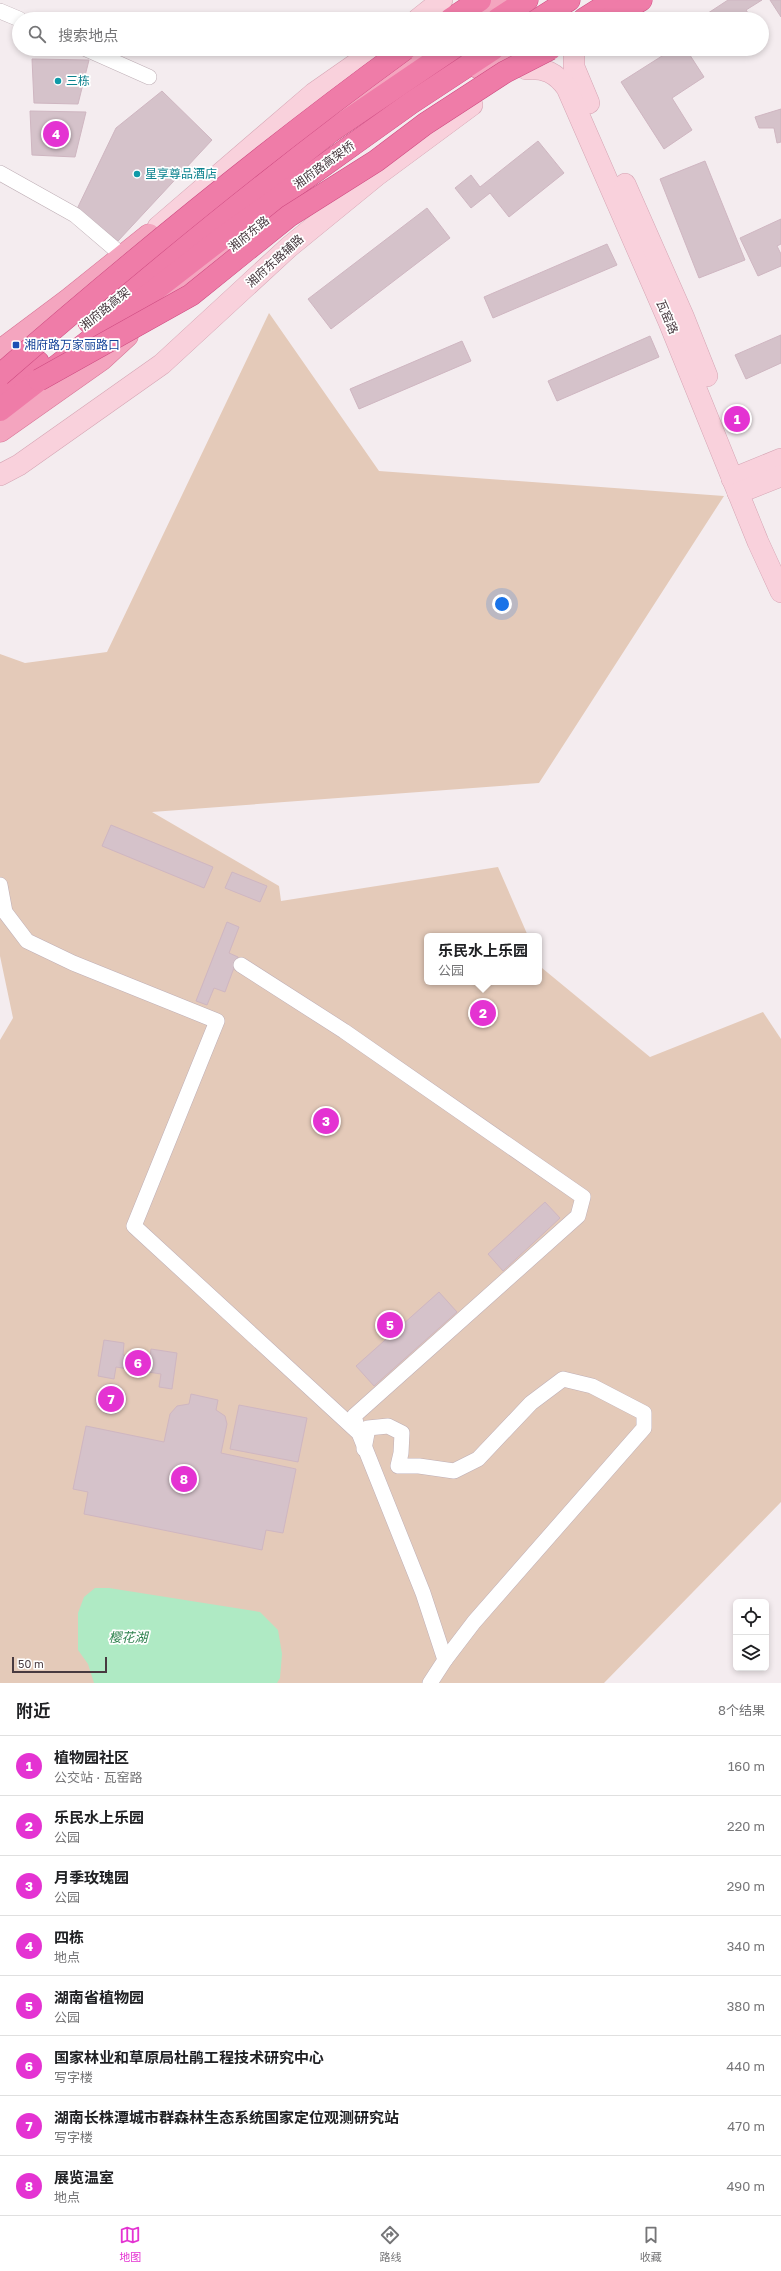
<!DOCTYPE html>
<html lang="zh">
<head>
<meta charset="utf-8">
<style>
  body { margin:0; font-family:"Golos Text","Noto Sans SC",sans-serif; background:#f2f2f2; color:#202124 }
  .controls { position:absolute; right:12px; bottom:12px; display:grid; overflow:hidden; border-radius:6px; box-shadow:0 2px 6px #0003 }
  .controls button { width:36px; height:36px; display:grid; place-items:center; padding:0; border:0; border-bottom:1px solid #e0e0e0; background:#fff; color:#202124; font:20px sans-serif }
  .scale { position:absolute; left:12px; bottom:10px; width:95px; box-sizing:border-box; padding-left:4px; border:2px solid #483a40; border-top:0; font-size:11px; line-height:14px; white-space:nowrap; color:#483a40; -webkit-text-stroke:3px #fff; paint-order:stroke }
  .you { position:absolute; left:502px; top:604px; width:14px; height:14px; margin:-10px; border:3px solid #fff; border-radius:50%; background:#1a73e8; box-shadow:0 0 0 6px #1a73e833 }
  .badge { display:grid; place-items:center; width:26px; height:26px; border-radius:50%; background:#e433d2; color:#fff; font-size:13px; font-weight:700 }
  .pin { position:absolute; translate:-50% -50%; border:2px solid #fff; box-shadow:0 1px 4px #0006 }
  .popup { position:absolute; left:424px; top:933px; width:118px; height:52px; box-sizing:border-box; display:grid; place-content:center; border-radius:6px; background:#fff; filter:drop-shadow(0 1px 3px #0005); font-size:13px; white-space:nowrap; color:#757577 }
  .popup b { font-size:15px; color:#202124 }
  .popup::after { content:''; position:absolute; left:50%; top:100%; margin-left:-8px; border:8px solid transparent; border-top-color:#fff }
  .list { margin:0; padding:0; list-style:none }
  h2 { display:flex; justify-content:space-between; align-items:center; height:52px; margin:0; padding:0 16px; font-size:17px }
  h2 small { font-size:13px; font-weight:400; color:#757577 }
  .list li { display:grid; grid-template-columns:26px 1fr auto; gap:12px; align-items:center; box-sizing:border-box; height:60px; padding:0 16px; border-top:1px solid #e0e0e0 }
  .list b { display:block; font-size:15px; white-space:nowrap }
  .list p { margin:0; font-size:13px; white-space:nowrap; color:#757577 }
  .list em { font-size:13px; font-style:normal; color:#757577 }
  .icon { flex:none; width:22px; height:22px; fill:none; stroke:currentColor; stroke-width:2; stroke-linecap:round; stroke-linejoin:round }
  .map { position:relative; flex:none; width:781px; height:1683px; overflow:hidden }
  .search { position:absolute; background:#fff; box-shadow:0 2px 6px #0003; left:12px; right:12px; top:12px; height:44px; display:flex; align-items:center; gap:10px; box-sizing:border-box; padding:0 14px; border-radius:22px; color:#757577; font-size:15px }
  .sheet { height:532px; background:#fff }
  nav { display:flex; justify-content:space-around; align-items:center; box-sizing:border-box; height:56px; border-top:1px solid #e0e0e0; background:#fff; font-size:11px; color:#757577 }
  nav a { display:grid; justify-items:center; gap:2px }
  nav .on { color:#e433d2 }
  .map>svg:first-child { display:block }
  .green { fill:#e4cab9 }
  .water { fill:#afeac4 }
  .building { fill:#d5c2ca; stroke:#cfb6c1 }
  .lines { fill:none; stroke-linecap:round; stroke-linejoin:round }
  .street-casing { stroke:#bfafb6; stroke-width:16 }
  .secondary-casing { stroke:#d5a5b4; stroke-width:22 }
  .primary-casing { stroke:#d87698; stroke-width:23 }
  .highway-casing { stroke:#ce4c82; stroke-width:23 }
  .street { stroke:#fff; stroke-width:15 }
  .secondary { stroke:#f9d1dc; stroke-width:21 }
  .primary { stroke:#f4a5bf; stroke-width:22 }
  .highway { stroke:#ef7ca8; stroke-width:22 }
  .highway-bridge-casing { stroke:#ce4c82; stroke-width:23; stroke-linecap:butt }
  .highway-bridge { stroke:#ef7ca8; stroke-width:22 }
  .culture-dot { fill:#0f9aa8; stroke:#fff; stroke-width:1.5 }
  .transit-dot { fill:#1a4fb4; stroke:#fff; stroke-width:1.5 }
  .labels { text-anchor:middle; stroke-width:3.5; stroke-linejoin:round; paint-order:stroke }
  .culture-label { font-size:12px; fill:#0d838f; stroke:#fff; text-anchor:start }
  .street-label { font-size:12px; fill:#483a40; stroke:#fff }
  .transit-label { font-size:12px; fill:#164399; stroke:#fff; text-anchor:start }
  .water-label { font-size:13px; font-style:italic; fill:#328451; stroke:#fff }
</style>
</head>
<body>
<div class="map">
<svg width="781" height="1683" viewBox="0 0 781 1683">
  <rect width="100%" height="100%" fill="#f4ecef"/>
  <path class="green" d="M 269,313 L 379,471 L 724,496 L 539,783 L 152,812 L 279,886 L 281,901 L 498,867 L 528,936 L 427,936 L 427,982 L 539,982 L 539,961 L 542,968 L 650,1057 L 763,1012 L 781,1039 L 781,1502 L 604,1683 L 0,1683 L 0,1040 L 13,1018 L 0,956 L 0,654 L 25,663 L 107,652 Z"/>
  <path class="water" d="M 95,1588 L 109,1588 L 260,1612 L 278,1630 L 282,1654 L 280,1678 L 277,1683 L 94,1683 L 88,1664 L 78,1650 L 78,1613 L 84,1597 Z"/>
  <g class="building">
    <path d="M 728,0 L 762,0 L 746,10 L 752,19 L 699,19 Z"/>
    <path d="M 770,0 L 781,0 L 781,17 Z"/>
    <path d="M 673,49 L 686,49 L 704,77 L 672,98 L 692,130 L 664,149 L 621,82 Z"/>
    <path d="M 32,59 L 89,60 L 78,104 L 34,103 Z"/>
    <path d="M 162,91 L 212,140 L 118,241 L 77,209 L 116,128 Z"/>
    <path d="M 781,109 L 781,142 L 777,143 L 774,128 L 759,128 L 755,117 Z"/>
    <path d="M 30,111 L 86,112 L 75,157 L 32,155 Z"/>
    <path d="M 538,141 L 564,173 L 509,217 L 490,193 L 471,208 L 455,188 L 471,175 L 480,187 Z"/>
    <path d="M 705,161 L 745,260 L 699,278 L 660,179 Z"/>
    <path d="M 427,208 L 450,238 L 331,329 L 308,299 Z"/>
    <path d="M 781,219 L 781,244 L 777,246 L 781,254 L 781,266 L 758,276 L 740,238 Z"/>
    <path d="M 607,244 L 617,265 L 493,318 L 484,297 Z"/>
    <path d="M 781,335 L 781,363 L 746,379 L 735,355 Z"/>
    <path d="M 650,336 L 659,357 L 557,401 L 548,381 Z"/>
    <path d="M 462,341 L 471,361 L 359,409 L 350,389 Z"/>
    <path d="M 111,825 L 213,867 L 204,888 L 102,846 Z"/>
    <path d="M 232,872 L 267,886 L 260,902 L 225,888 Z"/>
    <path d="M 227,922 L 239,927 L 229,953 L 238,957 L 225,992 L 214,988 L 207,1005 L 196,1001 Z"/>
    <path d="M 545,1202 L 560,1218 L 503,1271 L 488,1254 Z"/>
    <path d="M 439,1292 L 457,1312 L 374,1386 L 356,1366 Z"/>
    <path d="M 104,1340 L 124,1343 L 123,1355 L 150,1358 L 151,1349 L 177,1353 L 172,1389 L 159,1387 L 161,1374 L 116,1367 L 114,1379 L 98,1376 Z"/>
    <circle cx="111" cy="1399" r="15"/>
    <path d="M 191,1394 L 218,1400 L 216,1410 L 225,1416 L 227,1424 L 221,1453 L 296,1469 L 283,1533 L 266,1530 L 262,1550 L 84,1514 L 88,1492 L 73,1489 L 86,1426 L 164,1442 L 170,1414 L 177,1406 L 189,1404 Z"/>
    <path d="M 239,1405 L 307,1418 L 298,1462 L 230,1449 Z"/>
  </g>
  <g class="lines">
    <g class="street-casing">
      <g id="street">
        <path d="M 0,11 L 19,19"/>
        <path d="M 86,49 L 149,77"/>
        <path d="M 0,173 L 75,215 L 123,256"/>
        <path d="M 0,885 L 5,912 L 27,941 L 73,963 L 217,1021 L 134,1226 L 359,1433 L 423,1593 L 445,1660 L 430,1683"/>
        <path d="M 241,965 L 344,1031 L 583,1197 L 578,1216 L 354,1416 L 359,1433"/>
        <path d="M 364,1449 L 368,1428 L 388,1426 L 402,1433 L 401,1453 L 398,1466 L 419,1466 L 454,1471 L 478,1459 L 531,1403 L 563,1379 L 592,1386 L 644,1413 L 644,1428 L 474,1622 L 445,1660"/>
      </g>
    </g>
    <g class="secondary-casing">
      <g id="secondary">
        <path d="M 418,19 L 442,0"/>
        <path d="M 574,49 L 574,67 L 589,103"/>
        <path d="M 526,69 C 544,67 556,73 567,88 L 669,322 L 758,542 L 781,592"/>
        <path d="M 625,184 L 684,318 L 707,376"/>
        <path d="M 158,227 L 314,93 L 377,49"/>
        <path d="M 0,475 L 19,465 L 162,364 L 289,247 L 376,176 L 472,105"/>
        <path d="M 732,479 L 781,459"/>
        <path d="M 738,493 L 781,476"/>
      </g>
    </g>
    <g class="primary-casing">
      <g id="primary">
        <path d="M 473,19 L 502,0"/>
        <path d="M 479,68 L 508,49"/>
        <path d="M 313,132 L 396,70 L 427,49"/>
        <path d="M 162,305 L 236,245"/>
        <path d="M 0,351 L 68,300 L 149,235"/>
        <path d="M 0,431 L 102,359 L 127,336"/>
      </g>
    </g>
    <g class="highway-casing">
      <g id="highway">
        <path d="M 451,19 L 480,0"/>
        <path d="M 498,19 L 527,0"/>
        <path d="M 539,19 L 569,0"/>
        <path d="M 584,19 L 614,0"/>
        <path d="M 609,19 L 641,0"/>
        <path d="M 89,322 L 330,132 L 452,49"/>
        <path d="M 0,389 L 38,362"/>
        <path d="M 0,410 L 218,241 L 411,103 L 493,49"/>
      </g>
    </g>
    <use href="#street" class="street"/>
    <use href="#secondary" class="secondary"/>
    <use href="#primary" class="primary"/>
    <use href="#highway" class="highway"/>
    <g class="highway-bridge-casing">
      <g id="highway-bridge">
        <path d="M 0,375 C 131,261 265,151 405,49"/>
        <path d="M 39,380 L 191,295 L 289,216 L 376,161 L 425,124 L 505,72 L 550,49"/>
      </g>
    </g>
    <use href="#highway-bridge" class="highway-bridge"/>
  </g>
  <g class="culture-dot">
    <circle cx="58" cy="81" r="4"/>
    <circle cx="137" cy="174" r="4"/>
  </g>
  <rect class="transit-dot" x="12" y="341" width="8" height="8" rx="2"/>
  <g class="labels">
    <g class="culture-label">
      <text x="66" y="85">三栋</text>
      <text x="145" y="178">星享尊品酒店</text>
    </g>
    <g class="street-label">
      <text transform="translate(324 165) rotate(-36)" y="4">湘府路高架桥</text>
      <text transform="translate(249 234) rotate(-39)" y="4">湘府东路</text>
      <text transform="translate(275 261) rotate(-42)" y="4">湘府东路辅路</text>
      <text transform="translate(105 309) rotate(-39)" y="4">湘府路高架</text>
      <text transform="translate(667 317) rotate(67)" y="4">瓦窑路</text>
    </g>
    <g class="transit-label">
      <text x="24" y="349">湘府路万家丽路口</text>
    </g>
    <g class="water-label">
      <text x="128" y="1642">樱花湖</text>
    </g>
  </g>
</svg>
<div class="controls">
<button><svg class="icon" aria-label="locate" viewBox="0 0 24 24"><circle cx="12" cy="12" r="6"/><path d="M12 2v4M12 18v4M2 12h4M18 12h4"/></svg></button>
<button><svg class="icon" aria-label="layers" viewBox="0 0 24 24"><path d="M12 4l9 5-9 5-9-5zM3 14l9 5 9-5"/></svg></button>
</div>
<div class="scale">50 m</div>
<div class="you"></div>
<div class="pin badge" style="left:737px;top:419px">1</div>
<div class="pin badge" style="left:483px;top:1013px">2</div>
<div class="popup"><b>乐民水上乐园</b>公园</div>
<div class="pin badge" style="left:326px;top:1121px">3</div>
<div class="pin badge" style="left:56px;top:134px">4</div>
<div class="pin badge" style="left:390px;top:1325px">5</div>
<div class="pin badge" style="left:138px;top:1363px">6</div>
<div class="pin badge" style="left:111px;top:1399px">7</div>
<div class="pin badge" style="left:184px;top:1479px">8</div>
<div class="search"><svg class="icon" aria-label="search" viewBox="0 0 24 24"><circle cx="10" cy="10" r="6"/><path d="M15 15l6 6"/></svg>搜索地点</div>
</div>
<section class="sheet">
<h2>附近<small>8个结果</small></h2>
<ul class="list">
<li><span class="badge">1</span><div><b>植物园社区</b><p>公交站 · 瓦窑路</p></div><em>160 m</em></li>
<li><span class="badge">2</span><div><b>乐民水上乐园</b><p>公园</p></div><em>220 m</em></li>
<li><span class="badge">3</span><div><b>月季玫瑰园</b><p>公园</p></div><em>290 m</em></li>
<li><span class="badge">4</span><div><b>四栋</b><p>地点</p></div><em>340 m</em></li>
<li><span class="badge">5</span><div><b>湖南省植物园</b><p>公园</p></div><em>380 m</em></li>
<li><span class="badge">6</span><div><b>国家林业和草原局杜鹃工程技术研究中心</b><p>写字楼</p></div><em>440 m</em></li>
<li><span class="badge">7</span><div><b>湖南长株潭城市群森林生态系统国家定位观测研究站</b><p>写字楼</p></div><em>470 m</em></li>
<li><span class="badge">8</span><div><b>展览温室</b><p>地点</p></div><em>490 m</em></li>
</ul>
</section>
<nav>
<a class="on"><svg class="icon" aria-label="map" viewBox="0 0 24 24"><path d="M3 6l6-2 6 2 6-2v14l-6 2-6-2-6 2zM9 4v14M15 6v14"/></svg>地图</a>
<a><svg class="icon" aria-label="directions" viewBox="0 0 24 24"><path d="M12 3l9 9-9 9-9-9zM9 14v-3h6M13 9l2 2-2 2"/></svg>路线</a>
<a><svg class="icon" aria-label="saved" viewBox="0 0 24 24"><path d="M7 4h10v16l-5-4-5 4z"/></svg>收藏</a>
</nav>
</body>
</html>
